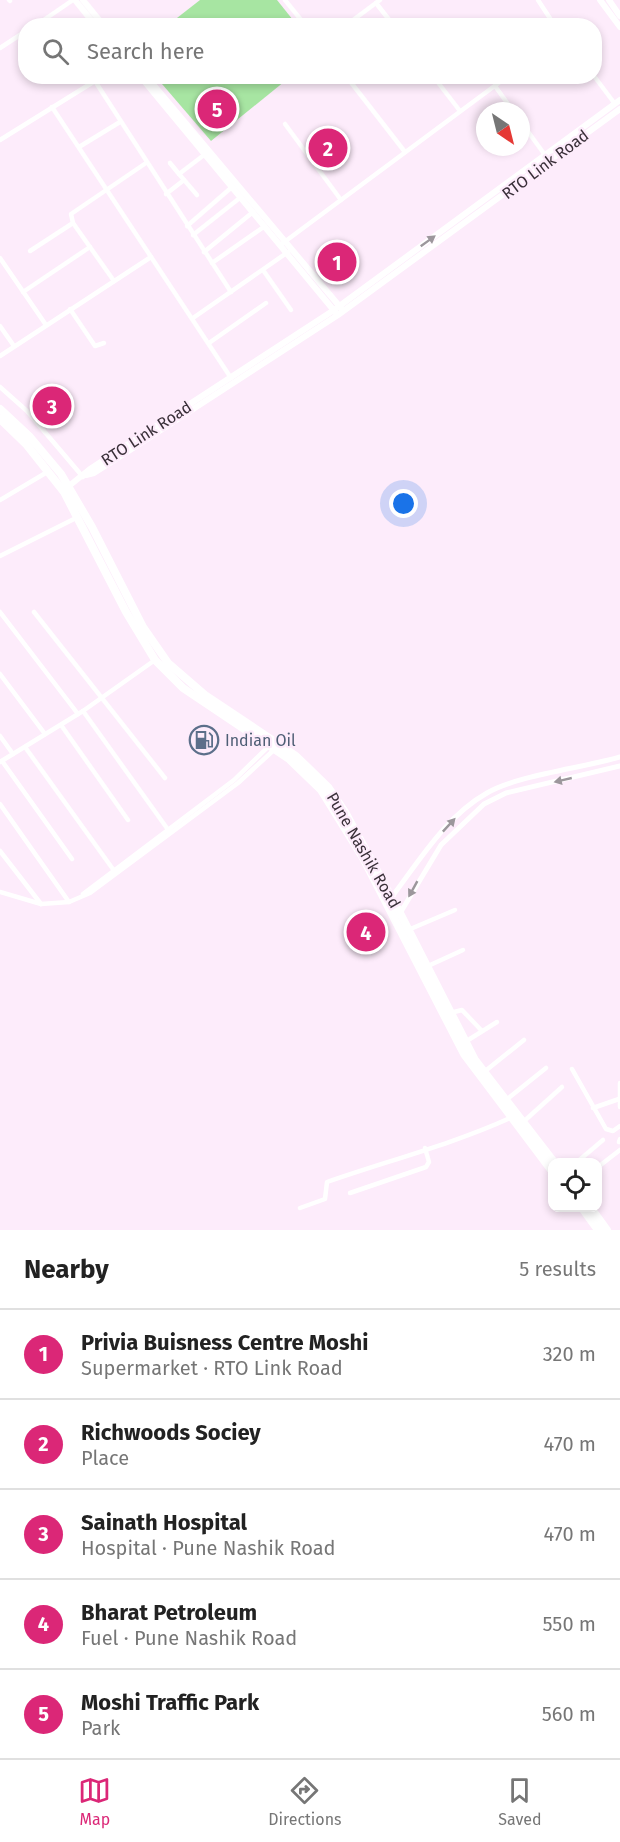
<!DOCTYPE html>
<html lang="en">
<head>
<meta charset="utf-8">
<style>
  body { margin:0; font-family:"Fira Sans",sans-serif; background:#f6f6f6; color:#222 }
  .controls { position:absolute; right:18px; bottom:18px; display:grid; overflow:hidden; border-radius:12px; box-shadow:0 3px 9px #0003 }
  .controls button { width:54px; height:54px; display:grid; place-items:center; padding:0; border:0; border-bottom:2px solid #e0e0e0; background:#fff; color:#222; font:30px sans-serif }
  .compass { position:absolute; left:476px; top:102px; width:54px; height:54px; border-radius:50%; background:#fff; box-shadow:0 3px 9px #0003; rotate:145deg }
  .you { position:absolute; left:404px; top:504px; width:21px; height:21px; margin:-15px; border:4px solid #fff; border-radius:50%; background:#1a73e8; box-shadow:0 0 0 9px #1a73e833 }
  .badge { display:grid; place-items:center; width:39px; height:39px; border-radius:50%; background:#db2777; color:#fff; font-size:20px; font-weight:700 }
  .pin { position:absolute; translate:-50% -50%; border:3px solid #fff; box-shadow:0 2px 6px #0006 }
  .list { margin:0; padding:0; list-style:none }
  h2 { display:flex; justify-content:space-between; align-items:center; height:78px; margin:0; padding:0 24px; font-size:26px }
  h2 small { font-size:20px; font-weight:400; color:#767676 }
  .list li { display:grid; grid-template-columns:39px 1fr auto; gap:18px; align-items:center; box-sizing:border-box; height:90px; padding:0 24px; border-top:2px solid #e0e0e0 }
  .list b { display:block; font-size:22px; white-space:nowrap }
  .list p { margin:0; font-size:20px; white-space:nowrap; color:#767676 }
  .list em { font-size:20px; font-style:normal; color:#767676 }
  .icon { flex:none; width:33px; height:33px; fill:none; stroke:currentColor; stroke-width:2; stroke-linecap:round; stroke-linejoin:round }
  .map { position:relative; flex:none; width:620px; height:1230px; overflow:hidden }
  .search { position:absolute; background:#fff; box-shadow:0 3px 9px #0003; left:18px; right:18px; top:18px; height:66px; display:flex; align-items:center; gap:15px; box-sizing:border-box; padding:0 21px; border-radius:24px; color:#767676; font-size:22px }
  .sheet { height:528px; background:#fff }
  nav { display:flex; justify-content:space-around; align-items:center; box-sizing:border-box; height:84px; border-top:2px solid #e0e0e0; background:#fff; font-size:16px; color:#767676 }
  nav a { display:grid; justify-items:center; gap:3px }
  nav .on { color:#db2777 }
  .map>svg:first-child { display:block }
  .green { fill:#a7e5a2 }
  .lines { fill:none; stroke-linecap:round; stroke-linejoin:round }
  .minor { stroke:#fff; stroke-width:4.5 }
  .tertiary { stroke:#fff; stroke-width:5 }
  .secondary { stroke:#fff; stroke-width:6 }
  .trunk { stroke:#fff; stroke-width:8 }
  .oneway { fill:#9c979c }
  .labels { text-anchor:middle; stroke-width:4.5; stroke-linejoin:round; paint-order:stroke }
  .street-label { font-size:16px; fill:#392f38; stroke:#fdecfb }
  .service-label { font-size:16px; fill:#4e5e75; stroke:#fdecfb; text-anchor:start }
</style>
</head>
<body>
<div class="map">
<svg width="620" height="1230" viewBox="0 0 620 1230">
  <rect width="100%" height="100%" fill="#fdecfb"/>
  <g class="green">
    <path d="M 200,0 L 277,0 L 297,25 L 168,25 Z"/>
    <path d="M 156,77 L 290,77 L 211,141 Z"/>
  </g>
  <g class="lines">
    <g class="minor">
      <path d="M 9,0 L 10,1"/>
      <path d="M 285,0 L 306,26"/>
      <path d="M 538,0 L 555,26"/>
      <path d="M 376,3 L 394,26"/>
      <path d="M 35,26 L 73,0"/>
      <path d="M 345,26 L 380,0"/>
      <path d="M 0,48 L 26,31"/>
      <path d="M 346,76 L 405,152"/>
      <path d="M 433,76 L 460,111"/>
      <path d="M 594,76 L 615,104"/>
      <path d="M 95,81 L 231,292"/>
      <path d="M 495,86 L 513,111"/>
      <path d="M 52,107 L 231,378"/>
      <path d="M 521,122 L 545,155"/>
      <path d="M 285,124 L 341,200"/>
      <path d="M 0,140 L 103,76"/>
      <path d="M 79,147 L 120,122"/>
      <path d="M 170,163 L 179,174"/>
      <path d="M 166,194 L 184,180"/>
      <path d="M 197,195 L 179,174 L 204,155"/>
      <path d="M 187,226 L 232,187"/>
      <path d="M 193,235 L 241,197"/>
      <path d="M 283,243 L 508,76"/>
      <path d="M 30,251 L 73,223"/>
      <path d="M 204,252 L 253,212"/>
      <path d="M 0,258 L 46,325"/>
      <path d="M 212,263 L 265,226"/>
      <path d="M 263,270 L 291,310"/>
      <path d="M 114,281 L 73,223 L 71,214 L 146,163"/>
      <path d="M 23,292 L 90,247"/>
      <path d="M 70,309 L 95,346 L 104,343"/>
      <path d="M 193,318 L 288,252"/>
      <path d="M 0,326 L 14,346"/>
      <path d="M 209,343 L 266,303"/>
      <path d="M 0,356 L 151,257"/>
      <path d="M 0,387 L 27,411 L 83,477"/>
      <path d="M 0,500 L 49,471"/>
      <path d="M 0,556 L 78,517"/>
      <path d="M 0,612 L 78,714"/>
      <path d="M 34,612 L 165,778"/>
      <path d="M 0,674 L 45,734"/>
      <path d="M 83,711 L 169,831"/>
      <path d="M 61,725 L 128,820"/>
      <path d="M 0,736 L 13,754"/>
      <path d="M 25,747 L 115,872"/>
      <path d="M 2,761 L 72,859"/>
      <path d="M 0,762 L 83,711 L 155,660"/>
      <path d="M 0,804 L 69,902"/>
      <path d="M 0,851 L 41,904"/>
      <path d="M 0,892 L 41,904 L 69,902 L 90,893 L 238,783 L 276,748"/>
      <path d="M 83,894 L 234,780 L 271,744"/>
      <path d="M 408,930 L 455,910"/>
      <path d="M 428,966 L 463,950"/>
      <path d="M 450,1013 L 462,1010 L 482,1031"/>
      <path d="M 465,1042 L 497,1022"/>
      <path d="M 572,1069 L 606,1129 L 613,1131 L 620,1126"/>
      <path d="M 484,1072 L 524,1040"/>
      <path d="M 620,1083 L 620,1107"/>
      <path d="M 506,1100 L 546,1068"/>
      <path d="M 593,1108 L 619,1099"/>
      <path d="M 522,1123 L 562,1087"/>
      <path d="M 619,1142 L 620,1139"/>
      <path d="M 577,1162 L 603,1140"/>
      <path d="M 598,1167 L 620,1150"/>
      <path d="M 350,1193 L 426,1167 L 429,1162 L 425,1148"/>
      <path d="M 300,1208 L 325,1199 L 327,1182 C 387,1161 453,1144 510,1118"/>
    </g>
    <g class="tertiary">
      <path d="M 391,898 C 419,861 446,816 487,793 C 518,775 583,768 620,757"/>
      <path d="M 399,915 L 441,845 L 484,804 L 506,793 L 620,766"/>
    </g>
    <g class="secondary">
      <path d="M 75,0 L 96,26"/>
      <path d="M 83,0 L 104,26"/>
      <path d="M 600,0 L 620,27"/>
      <path d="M 609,0 L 620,16"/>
      <path d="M 140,76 L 336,313"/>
      <path d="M 146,76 L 341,308"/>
      <path d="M 86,475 L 94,473 L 127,452 L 338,315 L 620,109"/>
      <path d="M 69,486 L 90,469 L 334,310 L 620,100"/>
    </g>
    <g class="trunk">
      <path d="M 0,409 L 30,437 L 61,474 L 92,527 L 143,627 L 168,663 L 205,695 L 296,756 L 328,787 L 345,812 L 400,913 L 475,1060 L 554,1162"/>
      <path d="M 0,419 L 26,444 L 64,492 L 126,612 L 155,660 L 183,688 L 289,759 L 321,790 L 363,858 L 464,1054 L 552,1171"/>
      <path d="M 582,1208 L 598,1230"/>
      <path d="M 591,1208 L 607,1230"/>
    </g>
  </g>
  <defs><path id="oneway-solid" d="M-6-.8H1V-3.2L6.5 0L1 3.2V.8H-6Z" transform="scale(1.5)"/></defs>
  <g class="oneway">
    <use href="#oneway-solid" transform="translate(428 241) rotate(-36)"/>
    <use href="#oneway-solid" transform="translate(563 780) rotate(167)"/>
    <use href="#oneway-solid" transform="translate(449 825) rotate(-47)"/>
    <use href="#oneway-solid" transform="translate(413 889) rotate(119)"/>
  </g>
  <defs>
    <g id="fuel-ring" transform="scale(1.5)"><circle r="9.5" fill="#fdecfb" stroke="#5c6f8a" stroke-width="1.5"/><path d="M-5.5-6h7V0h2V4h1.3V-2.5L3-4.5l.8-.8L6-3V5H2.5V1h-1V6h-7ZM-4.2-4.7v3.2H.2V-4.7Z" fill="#5c6f8a"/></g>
  </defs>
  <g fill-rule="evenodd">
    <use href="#fuel-ring" x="204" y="740"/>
  </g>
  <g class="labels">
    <g class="street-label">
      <text transform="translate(545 164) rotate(-37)" y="6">RTO Link Road</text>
      <text transform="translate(146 433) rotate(-33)" y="6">RTO Link Road</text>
      <text transform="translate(364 850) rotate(60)" y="6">Pune Nashik Road</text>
    </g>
    <g class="service-label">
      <text x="225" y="746">Indian Oil</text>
    </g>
  </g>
</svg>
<div class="controls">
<button><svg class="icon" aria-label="locate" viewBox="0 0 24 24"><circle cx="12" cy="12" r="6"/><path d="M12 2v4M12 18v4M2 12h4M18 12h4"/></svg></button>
</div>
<svg class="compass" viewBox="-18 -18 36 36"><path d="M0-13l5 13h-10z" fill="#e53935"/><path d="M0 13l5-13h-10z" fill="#767676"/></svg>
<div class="you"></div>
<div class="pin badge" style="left:337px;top:262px">1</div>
<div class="pin badge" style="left:328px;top:148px">2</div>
<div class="pin badge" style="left:52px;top:406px">3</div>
<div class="pin badge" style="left:366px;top:932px">4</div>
<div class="pin badge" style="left:217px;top:109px">5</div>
<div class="search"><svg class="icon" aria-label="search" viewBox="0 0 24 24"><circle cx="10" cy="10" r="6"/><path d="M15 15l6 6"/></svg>Search here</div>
</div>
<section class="sheet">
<h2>Nearby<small>5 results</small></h2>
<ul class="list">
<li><span class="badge">1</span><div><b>Privia Buisness Centre Moshi</b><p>Supermarket · RTO Link Road</p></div><em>320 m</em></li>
<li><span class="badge">2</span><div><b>Richwoods Sociey</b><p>Place</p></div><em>470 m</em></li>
<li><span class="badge">3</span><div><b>Sainath Hospital</b><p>Hospital · Pune Nashik Road</p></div><em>470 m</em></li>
<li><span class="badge">4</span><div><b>Bharat Petroleum</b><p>Fuel · Pune Nashik Road</p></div><em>550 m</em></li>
<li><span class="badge">5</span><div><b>Moshi Traffic Park</b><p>Park</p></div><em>560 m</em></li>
</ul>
</section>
<nav>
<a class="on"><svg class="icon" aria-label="map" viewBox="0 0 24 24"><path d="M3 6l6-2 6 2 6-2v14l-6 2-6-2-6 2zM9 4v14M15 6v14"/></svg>Map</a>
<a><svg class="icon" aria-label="directions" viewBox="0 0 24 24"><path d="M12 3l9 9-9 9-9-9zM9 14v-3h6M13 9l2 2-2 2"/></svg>Directions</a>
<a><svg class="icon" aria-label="saved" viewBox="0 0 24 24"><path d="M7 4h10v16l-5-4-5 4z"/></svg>Saved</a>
</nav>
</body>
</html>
